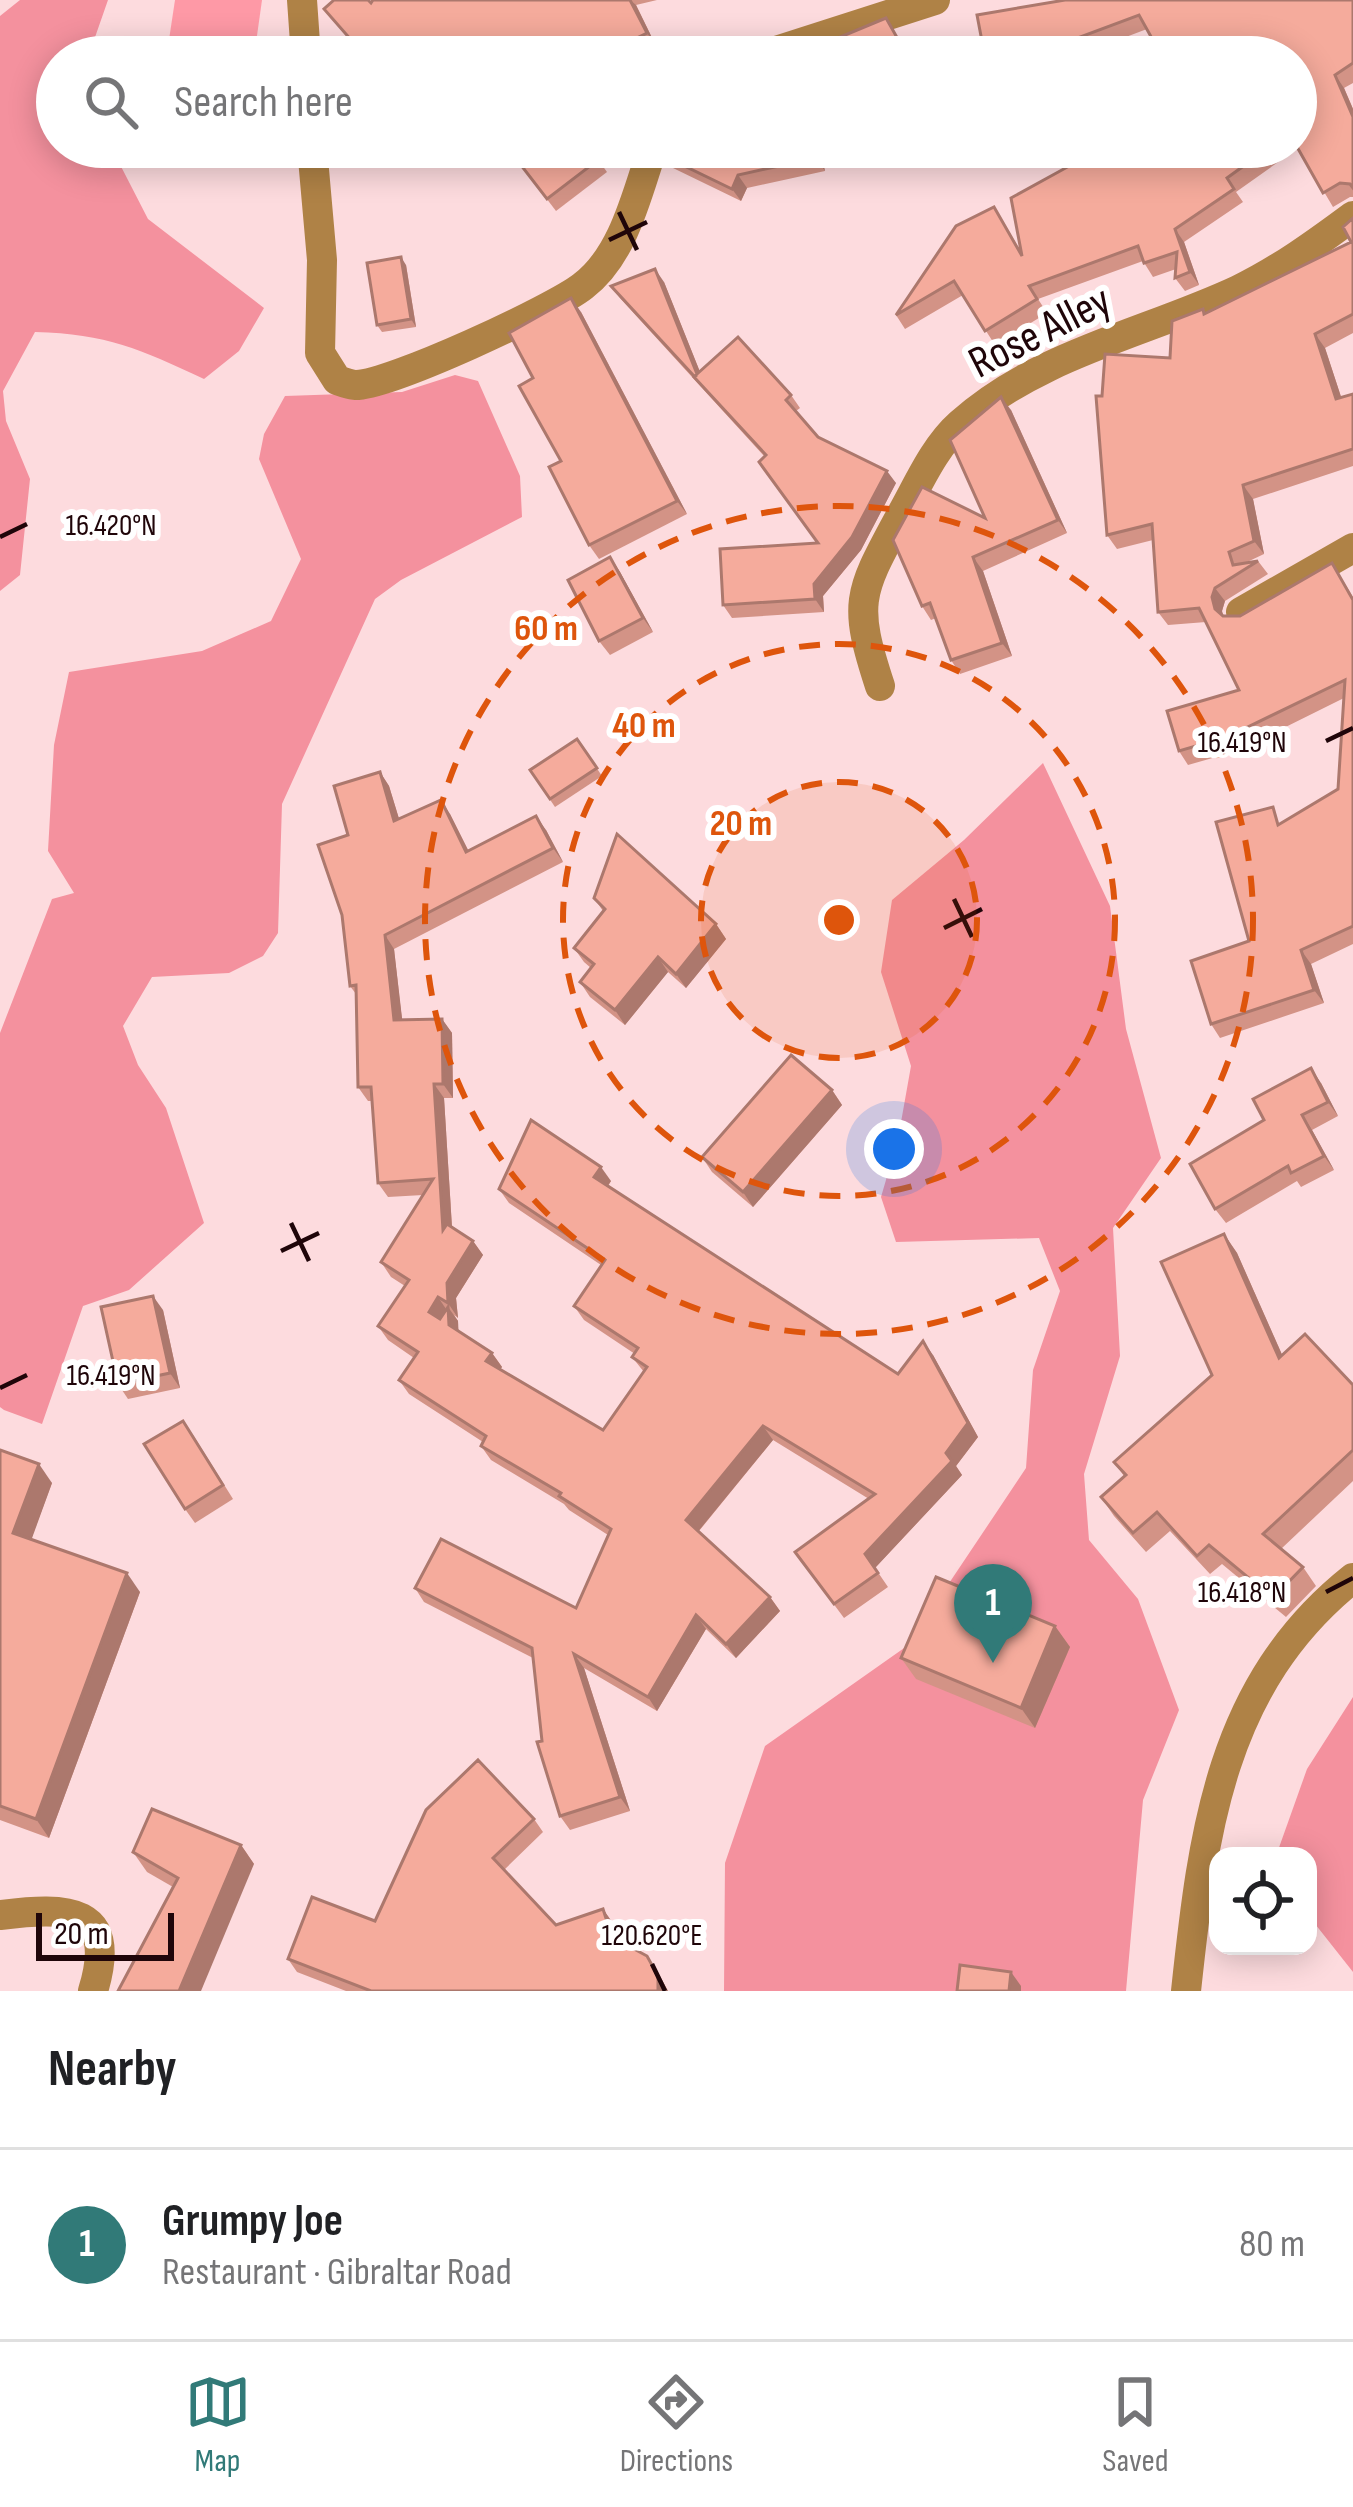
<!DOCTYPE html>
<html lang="en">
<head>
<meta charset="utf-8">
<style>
  body { margin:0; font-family:"Sofia Sans Condensed",sans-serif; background:#f2f2f2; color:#202124 }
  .controls { position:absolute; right:36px; bottom:36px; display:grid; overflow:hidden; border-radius:24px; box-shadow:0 6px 30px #0003 }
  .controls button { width:108px; height:108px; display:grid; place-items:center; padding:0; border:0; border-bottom:3px solid #e0e0e0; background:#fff; color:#202124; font:60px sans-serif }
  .scale { position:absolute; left:36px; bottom:30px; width:138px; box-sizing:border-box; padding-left:12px; border:6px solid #1f0509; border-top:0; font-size:33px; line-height:42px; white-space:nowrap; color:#1f0509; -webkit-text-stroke:9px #fff; paint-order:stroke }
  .you { position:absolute; left:894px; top:1149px; width:42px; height:42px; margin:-30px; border:9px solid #fff; border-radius:50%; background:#1a73e8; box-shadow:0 0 0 18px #1a73e833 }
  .badge { display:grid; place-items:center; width:78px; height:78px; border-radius:50%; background:#317a78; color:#fff; font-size:39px; font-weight:700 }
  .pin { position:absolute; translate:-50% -99px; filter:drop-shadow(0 3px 6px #0008) }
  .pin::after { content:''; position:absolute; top:63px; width:42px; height:36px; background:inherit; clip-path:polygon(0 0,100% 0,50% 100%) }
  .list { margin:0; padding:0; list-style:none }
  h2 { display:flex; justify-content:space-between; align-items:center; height:156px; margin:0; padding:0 48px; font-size:51px }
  h2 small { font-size:39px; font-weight:400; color:#757577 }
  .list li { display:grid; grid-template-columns:78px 1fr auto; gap:36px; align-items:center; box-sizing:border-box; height:192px; padding:0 48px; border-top:3px solid #e0e0e0 }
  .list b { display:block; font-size:45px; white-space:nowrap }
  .list p { margin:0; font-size:39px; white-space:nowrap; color:#757577 }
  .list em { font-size:39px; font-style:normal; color:#757577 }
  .icon { flex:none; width:66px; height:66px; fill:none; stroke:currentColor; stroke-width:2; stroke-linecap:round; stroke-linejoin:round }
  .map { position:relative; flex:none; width:1353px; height:1991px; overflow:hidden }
  .search { position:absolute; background:#fff; box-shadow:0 6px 30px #0003; left:36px; right:36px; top:36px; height:132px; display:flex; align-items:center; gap:30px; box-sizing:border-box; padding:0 42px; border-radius:66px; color:#757577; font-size:45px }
  .sheet { height:348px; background:#fff }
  nav { display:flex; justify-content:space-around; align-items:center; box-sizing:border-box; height:168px; border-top:3px solid #e0e0e0; background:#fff; font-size:33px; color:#757577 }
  nav a { display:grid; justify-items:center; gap:6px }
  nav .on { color:#317a78 }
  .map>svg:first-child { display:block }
  .green { fill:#fe99a6 }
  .forest { fill:#f4919e }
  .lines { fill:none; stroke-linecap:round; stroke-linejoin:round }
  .minor { stroke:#af8246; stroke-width:30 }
  .wall { fill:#d39386 }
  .shaded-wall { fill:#ac786d }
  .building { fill:#f5ab9c; stroke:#ac786d; stroke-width:3 }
  .ticks { fill:none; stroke:#1f0509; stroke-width:4.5 }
  .ring { fill:none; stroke:#de550c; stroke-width:6; stroke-dasharray:21 15 }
  .labels { text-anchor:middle; stroke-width:12; stroke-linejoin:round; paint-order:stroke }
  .street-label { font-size:45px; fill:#1f0509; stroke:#fff }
  .ticks-label { font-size:30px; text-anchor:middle; fill:#1f0509; stroke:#fff; stroke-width:12; stroke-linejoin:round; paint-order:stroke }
  .centre { fill:#de550c; stroke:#fff; stroke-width:6 }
  .ring-label { font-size:36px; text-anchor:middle; font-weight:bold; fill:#de550c; stroke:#fff; stroke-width:12; stroke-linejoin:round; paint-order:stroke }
</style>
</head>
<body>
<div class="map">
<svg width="1353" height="1991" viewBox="0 0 1353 1991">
  <rect width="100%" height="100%" fill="#fddbde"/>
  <path class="green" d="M 175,0 L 262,0 L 254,57 L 167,53 Z"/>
  <g class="forest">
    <path d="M 20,0 L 108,0 L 93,43 L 95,57 L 57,57 L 57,147 L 111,147 L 148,219 L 264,308 L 239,351 L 204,379 C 140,349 107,334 35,332 L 3,391 L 6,421 L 30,479 L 20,575 L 0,591 L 0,16 Z"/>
    <path d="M 455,375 L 478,381 L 520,476 L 522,517 L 401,580 L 375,599 L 282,804 L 278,933 L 263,956 L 229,973 L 152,977 L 123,1026 L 138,1065 L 166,1108 L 204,1223 L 129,1290 L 83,1306 L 42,1424 L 4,1410 L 0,1407 L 0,1033 L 52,899 L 74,893 L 48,851 L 54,745 L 69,672 L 202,651 L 271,621 L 301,559 L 259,459 L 264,434 L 285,396 L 402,392 Z"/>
    <path d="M 1043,763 L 1110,906 L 1126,1029 L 1161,1158 L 1113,1228 L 1120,1356 L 1084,1474 L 1089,1540 L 1138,1599 L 1179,1710 L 1143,1800 L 1126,1991 L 724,1991 L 725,1863 L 765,1746 L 907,1646 L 994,1516 L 1026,1468 L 1033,1370 L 1060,1291 L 1039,1238 L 896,1242 L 881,1197 L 898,1139 L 911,1066 L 881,972 L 892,900 L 964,840 Z"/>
    <path d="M 1353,1697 L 1353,1972 L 1308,1915 L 1308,1856 L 1276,1856 L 1307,1769 Z"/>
  </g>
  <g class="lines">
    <g class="minor">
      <path d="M 302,0 L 306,57"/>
      <path d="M 757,57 L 935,0"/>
      <path d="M 312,147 L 322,260 L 320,353 L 337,380 C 343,382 348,384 355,385 C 388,386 554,309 583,286 C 624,255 637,193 653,147"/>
      <path d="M 1241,612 L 1353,548"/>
      <path d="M 880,686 C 852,601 859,593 901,515 C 918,485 934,447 960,424 C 1038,354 1146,333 1238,290 C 1278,271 1318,242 1353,216"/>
      <path d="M 0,1915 C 67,1907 119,1906 93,1991"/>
      <path d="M 1186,1991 C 1203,1833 1220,1684 1353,1578"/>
    </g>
  </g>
  <g class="wall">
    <path d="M 373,0 L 657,0 L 636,5 L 656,46 L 633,57 L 364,57 L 324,9 L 371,3 Z"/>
    <path d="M 1353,0 L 1353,83 L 1344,88 L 1353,109 L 1353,197 L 1350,197 L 1333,207 L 1298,148 L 1236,192 L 1243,202 L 1184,242 L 1199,285 L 1185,291 L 1175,278 L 1176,269 L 1153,277 L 1143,261 L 1038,299 L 1047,313 L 995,345 L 963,295 L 905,329 L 896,315 L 1003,221 L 1021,252 L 1071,165 L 1061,147 L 1133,147 L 1141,161 L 1162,147 L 1296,147 L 1296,57 L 1163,57 L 1147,29 L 1081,54 L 977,15 Z"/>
    <path d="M 202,147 L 262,147 L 262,148 L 210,159 Z"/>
    <path d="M 436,147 L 470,147 L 458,163 Z"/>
    <path d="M 507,147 L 589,147 L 607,172 L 556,211 Z"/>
    <path d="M 819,147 L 825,171 L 747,188 L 741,201 L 673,168 L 664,156 Z"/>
    <path d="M 1353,218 L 1353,333 L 1325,348 L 1341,397 L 1353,394 L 1353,466 L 1253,499 L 1264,554 L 1245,563 L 1258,561 L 1268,574 L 1225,601 L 1222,611 L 1223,616 L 1240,616 L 1332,563 L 1353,597 L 1353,944 L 1311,964 L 1324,1003 L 1220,1038 L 1211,1024 L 1249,941 L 1283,822 L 1338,789 L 1344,698 L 1237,751 L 1188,765 L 1179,751 L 1239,690 L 1206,622 L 1168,625 L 1158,612 L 1153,540 L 1117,549 L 1107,535 L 1102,396 L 1170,358 L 1206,314 L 1351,242 Z"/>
    <path d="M 406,265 L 416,327 L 382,332 L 377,325 Z"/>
    <path d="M 664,282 L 700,372 L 791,395 L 800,408 L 796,411 L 818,437 L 896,483 L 861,550 L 823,596 L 824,612 L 732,618 L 723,605 L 818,543 L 764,456 L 620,298 L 611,286 Z"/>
    <path d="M 581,312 L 687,514 L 599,559 L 589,545 L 533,378 Z"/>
    <path d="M 1011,410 L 1067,533 L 983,571 L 1012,656 L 960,674 L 951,660 L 936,618 L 931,620 L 922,606 L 985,518 Z"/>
    <path d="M 610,557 L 620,572 L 653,632 L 610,655 L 599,641 Z"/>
    <path d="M 577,739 L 602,776 L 555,807 L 530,770 Z"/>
    <path d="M 380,772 L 389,786 L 399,819 L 450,814 L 468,850 L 546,830 L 563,862 L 394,949 L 402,1020 L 442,1019 L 452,1033 L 453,1098 L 444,1098 L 452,1227 L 473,1241 L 483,1255 L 456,1298 L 458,1318 L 454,1315 L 458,1321 L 458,1331 L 492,1353 L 502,1367 L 500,1369 L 603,1430 L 644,1372 L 632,1357 L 635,1354 L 584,1320 L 574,1306 L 601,1265 L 509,1203 L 499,1189 L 611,1181 L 608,1186 L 898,1374 L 933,1355 L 978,1437 L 956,1466 L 962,1475 L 875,1568 L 888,1587 L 844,1618 L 795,1552 L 869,1499 L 773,1440 L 699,1531 L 770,1597 L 780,1611 L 736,1658 L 706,1629 L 657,1711 L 584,1668 L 630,1811 L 570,1830 L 560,1816 L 542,1741 L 533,1658 L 424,1602 L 415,1588 L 576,1608 L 608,1535 L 569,1510 L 564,1504 L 491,1460 L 481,1446 L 483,1442 L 409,1394 L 399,1380 L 414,1358 L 388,1340 L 378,1326 L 405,1286 L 391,1277 L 381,1262 L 423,1195 L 388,1197 L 378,1183 L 372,1101 L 368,1101 L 358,1087 L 356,994 L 350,986 L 348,835 Z"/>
    <path d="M 594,898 L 716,924 L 726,939 L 686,988 L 668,972 L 625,1025 L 590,997 L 580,982 L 591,968 L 584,962 L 574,948 L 603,911 Z"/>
    <path d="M 1321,1083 L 1338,1116 L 1312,1130 L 1334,1170 L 1301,1187 L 1297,1181 L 1226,1223 L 1215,1209 L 1264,1120 Z"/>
    <path d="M 832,1090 L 842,1105 L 753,1207 L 712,1172 L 702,1157 Z"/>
    <path d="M 1224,1234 L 1237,1253 L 1282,1355 L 1353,1385 L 1353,1481 L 1281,1549 L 1303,1567 L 1316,1586 L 1286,1617 L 1222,1564 L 1210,1574 L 1170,1531 L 1146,1552 L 1114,1516 L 1101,1497 L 1124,1476 L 1114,1462 L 1212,1375 Z"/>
    <path d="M 163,1310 L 180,1388 L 128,1399 L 118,1384 Z"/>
    <path d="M 193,1435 L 233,1499 L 195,1523 L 185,1509 Z"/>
    <path d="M 0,1450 L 52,1483 L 31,1539 L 140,1592 L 49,1838 L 0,1820 Z"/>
    <path d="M 1055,1626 L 1070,1647 L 1035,1728 L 916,1679 L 901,1658 Z"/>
    <path d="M 534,1819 L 543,1832 L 504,1870 L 556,1925 L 603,1909 L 612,1922 L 618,1940 L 656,1969 L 668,1991 L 346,1991 L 297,1972 L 288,1959 L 375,1921 Z"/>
    <path d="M 241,1845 L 254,1864 L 173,1887 L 147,1872 L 133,1852 Z"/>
  </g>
  <g class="shaded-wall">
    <path d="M 630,0 L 636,5 L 656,46 L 647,33 Z"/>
    <path d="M 1335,75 L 1344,88 L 1353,109 L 1353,117 Z"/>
    <path d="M 452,147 L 470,147 L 458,163 L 450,151 Z"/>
    <path d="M 813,147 L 819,147 L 825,171 L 816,158 Z"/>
    <path d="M 738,175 L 747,188 L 741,201 L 732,189 Z"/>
    <path d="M 1175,229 L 1184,242 L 1199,285 L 1190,272 Z"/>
    <path d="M 401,257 L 406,265 L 416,327 L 411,319 Z"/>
    <path d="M 655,269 L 664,282 L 706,387 L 697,374 Z"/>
    <path d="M 571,298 L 581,312 L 687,514 L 677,501 Z"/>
    <path d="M 1315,334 L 1325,348 L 1346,412 L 1336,399 Z"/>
    <path d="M 1001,397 L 1011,410 L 1067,533 L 1058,520 Z"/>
    <path d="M 887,471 L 896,483 L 861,550 L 823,596 L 824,612 L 815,599 L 814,584 Z"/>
    <path d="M 1243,485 L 1253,499 L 1264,554 L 1254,541 Z"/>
    <path d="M 610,557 L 620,572 L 653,632 L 643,618 Z"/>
    <path d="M 973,557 L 983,571 L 1012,656 L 1002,643 Z"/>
    <path d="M 1215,588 L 1225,601 L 1222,611 L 1225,623 L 1215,609 L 1212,597 Z"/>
    <path d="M 380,772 L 389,786 L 404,835 L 394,821 Z"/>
    <path d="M 441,800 L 450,814 L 476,866 L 466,852 Z"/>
    <path d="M 536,816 L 546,830 L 563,862 L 553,848 Z"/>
    <path d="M 716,924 L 726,939 L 686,988 L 676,974 Z"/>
    <path d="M 385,935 L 394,949 L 404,1035 L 394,1020 Z"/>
    <path d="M 1301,950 L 1311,964 L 1324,1003 L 1314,990 Z"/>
    <path d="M 658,957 L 668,972 L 625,1025 L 615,1010 Z"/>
    <path d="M 442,1019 L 452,1033 L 453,1098 L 443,1084 Z"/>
    <path d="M 1311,1068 L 1321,1083 L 1338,1116 L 1328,1102 Z"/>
    <path d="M 434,1084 L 444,1098 L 453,1244 L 443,1230 Z"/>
    <path d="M 832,1090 L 842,1105 L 753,1207 L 743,1192 Z"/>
    <path d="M 1302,1115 L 1312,1130 L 1334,1170 L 1324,1156 Z"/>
    <path d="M 601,1167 L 611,1181 L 604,1191 L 594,1177 Z"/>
    <path d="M 1224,1234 L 1237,1253 L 1292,1377 L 1279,1358 Z"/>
    <path d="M 473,1241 L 483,1255 L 456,1298 L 458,1318 L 448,1303 L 447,1283 Z"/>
    <path d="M 153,1296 L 163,1310 L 180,1388 L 170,1373 Z"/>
    <path d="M 438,1297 L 448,1312 L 439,1326 L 429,1312 Z"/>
    <path d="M 448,1307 L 458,1321 L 459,1339 L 449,1325 Z"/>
    <path d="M 923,1341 L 933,1355 L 978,1437 L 956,1466 L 962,1475 L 875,1568 L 865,1554 L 946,1453 Z"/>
    <path d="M 492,1353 L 502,1367 L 496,1375 L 486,1361 Z"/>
    <path d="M 763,1426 L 773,1440 L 696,1534 L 686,1520 Z"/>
    <path d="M 39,1464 L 52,1483 L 27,1552 L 13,1533 Z"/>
    <path d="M 127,1573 L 140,1592 L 49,1838 L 36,1819 Z"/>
    <path d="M 770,1597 L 780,1611 L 736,1658 L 726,1644 Z"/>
    <path d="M 696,1615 L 706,1629 L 657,1711 L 648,1697 Z"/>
    <path d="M 1055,1626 L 1070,1647 L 1035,1728 L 1021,1708 Z"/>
    <path d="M 574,1654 L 584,1668 L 630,1811 L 620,1797 Z"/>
    <path d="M 241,1845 L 254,1864 L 201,1991 L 179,1991 Z"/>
    <path d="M 603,1909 L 612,1922 L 622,1950 L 612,1937 Z"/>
    <path d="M 647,1956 L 656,1969 L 668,1991 L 658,1991 Z"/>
    <path d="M 1011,1972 L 1021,1986 L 1021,1991 L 1009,1991 Z"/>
  </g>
  <g class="building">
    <path d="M 334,0 L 368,0 L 371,3 L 373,0 L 630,0 L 647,33 L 606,53 L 608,57 L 366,57 L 324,9 Z"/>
    <path d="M 1065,0 L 1353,0 L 1353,63 L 1335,75 L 1353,117 L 1353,188 L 1350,184 L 1340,183 L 1323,193 L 1296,145 L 1296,57 L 1180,57 L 1206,43 L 1159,51 L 1139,15 L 1072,40 L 1081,57 L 985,57 L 977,15 Z"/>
    <path d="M 886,18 L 908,57 L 843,57 L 833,40 Z"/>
    <path d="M 792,51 L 793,57 L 773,57 Z"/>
    <path d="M 507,147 L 589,147 L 598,160 L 547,199 Z"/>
    <path d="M 669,147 L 813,147 L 816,158 L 738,175 L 732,189 L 664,156 Z"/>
    <path d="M 1061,147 L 1131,147 L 1140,162 L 1162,147 L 1270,147 L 1227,178 L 1234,189 L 1175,229 L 1190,272 L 1175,278 L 1177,252 L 1144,263 L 1138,246 L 1029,286 L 1037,299 L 985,331 L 954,281 L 896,315 L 956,226 L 994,207 L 1022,256 L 1011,198 L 1071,165 Z"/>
    <path d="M 1353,218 L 1353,314 L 1315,334 L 1336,399 L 1353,394 L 1353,449 L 1243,485 L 1254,541 L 1229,552 L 1233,565 L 1258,561 L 1215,588 L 1212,597 L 1215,609 L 1223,616 L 1240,616 L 1332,563 L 1353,600 L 1353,926 L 1301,950 L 1314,990 L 1211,1024 L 1191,961 L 1249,941 L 1216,822 L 1273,807 L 1278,825 L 1338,789 L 1345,680 L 1227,737 L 1179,751 L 1167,711 L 1239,690 L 1199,608 L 1158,612 L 1152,524 L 1107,535 L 1096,396 L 1102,396 L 1105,354 L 1170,358 L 1172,321 L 1203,309 L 1204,314 L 1351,242 L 1343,227 Z"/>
    <path d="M 401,257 L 411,319 L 377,325 L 367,263 Z"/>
    <path d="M 655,269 L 697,374 L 738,337 L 791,395 L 786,400 L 818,437 L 887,471 L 852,537 L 814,584 L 815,599 L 723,605 L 720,549 L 818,543 L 759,462 L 766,455 L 694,377 L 697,375 L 694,376 L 611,286 Z"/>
    <path d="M 571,298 L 677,501 L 589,545 L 549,467 L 561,461 L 519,386 L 533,378 L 509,333 Z"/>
    <path d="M 1001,397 L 1058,520 L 973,557 L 1002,643 L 951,660 L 930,603 L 922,606 L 893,540 L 922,487 L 985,518 L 950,440 Z"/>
    <path d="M 610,557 L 643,618 L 599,641 L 568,580 Z"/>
    <path d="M 577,739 L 597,768 L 550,799 L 530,770 Z"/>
    <path d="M 380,772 L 394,821 L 441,800 L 466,852 L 536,816 L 553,848 L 385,935 L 394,1020 L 442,1019 L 443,1084 L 434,1084 L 443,1230 L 447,1224 L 473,1241 L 447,1283 L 448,1303 L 438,1297 L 429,1312 L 440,1319 L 448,1307 L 449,1325 L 492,1353 L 486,1361 L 603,1430 L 647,1367 L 632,1357 L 638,1348 L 574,1306 L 605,1260 L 499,1189 L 531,1120 L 601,1167 L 594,1177 L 898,1374 L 923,1341 L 968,1423 L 946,1453 L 952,1461 L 865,1554 L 878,1573 L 834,1604 L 795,1552 L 875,1494 L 763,1426 L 686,1520 L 770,1597 L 726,1644 L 696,1615 L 648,1697 L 574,1654 L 620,1797 L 560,1816 L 537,1742 L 542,1741 L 532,1648 L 415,1588 L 441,1539 L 576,1608 L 611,1529 L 559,1496 L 561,1493 L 481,1446 L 486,1436 L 399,1380 L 418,1352 L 378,1326 L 409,1280 L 381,1262 L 433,1179 L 378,1183 L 371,1087 L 358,1087 L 356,985 L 350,986 L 342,915 L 318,845 L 348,835 L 334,786 Z"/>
    <path d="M 617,834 L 716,924 L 676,974 L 658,957 L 615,1010 L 580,982 L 594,964 L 574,948 L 605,909 L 594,898 Z"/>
    <path d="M 791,1055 L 832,1090 L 743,1192 L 702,1157 Z"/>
    <path d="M 1311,1068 L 1328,1102 L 1302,1115 L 1324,1156 L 1291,1173 L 1288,1166 L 1215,1209 L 1190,1164 L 1264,1120 L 1253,1099 Z"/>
    <path d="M 1224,1234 L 1279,1358 L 1305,1334 L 1353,1385 L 1353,1450 L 1263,1534 L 1303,1567 L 1273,1598 L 1209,1545 L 1197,1556 L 1157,1512 L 1133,1533 L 1101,1497 L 1126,1475 L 1114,1462 L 1212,1375 L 1161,1262 Z"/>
    <path d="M 153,1296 L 170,1373 L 118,1384 L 101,1307 Z"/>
    <path d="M 183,1421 L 223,1485 L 185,1509 L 144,1444 Z"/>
    <path d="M 0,1450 L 39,1464 L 13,1533 L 127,1573 L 36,1819 L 0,1806 Z"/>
    <path d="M 936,1577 L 1055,1626 L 1021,1708 L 901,1658 Z"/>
    <path d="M 478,1760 L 534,1819 L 493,1858 L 556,1925 L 603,1909 L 612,1937 L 647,1956 L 658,1976 L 658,1991 L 371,1991 L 288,1959 L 312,1897 L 375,1921 L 426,1810 Z"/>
    <path d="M 152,1809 L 241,1845 L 179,1991 L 118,1991 L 178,1878 L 133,1852 Z"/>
    <path d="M 960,1965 L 1011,1972 L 1009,1991 L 957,1991 Z"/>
  </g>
  <path class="ticks" d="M 619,212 L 637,250M 609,240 L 647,222M 0,537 L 27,524M 1326,741 L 1353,728M 954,899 L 972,937M 944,928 L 982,909M 291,1223 L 309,1261M 281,1251 L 319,1233M 0,1388 L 27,1375M 1326,1592 L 1353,1578M 652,1964 L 665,1991"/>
  <circle cx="839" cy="920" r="138" fill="#de550c" fill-opacity=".12"/>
  <g class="ring">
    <circle cx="839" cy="920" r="138"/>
    <circle cx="839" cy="920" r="276"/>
    <circle cx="839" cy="920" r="414"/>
  </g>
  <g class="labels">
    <g class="street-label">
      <text transform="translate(1039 330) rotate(-27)" y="16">Rose Alley</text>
    </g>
  </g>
  <g class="ticks-label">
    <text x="111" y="535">16.420°N</text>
    <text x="1242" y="752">16.419°N</text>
    <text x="111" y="1385">16.419°N</text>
    <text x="1242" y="1602">16.418°N</text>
    <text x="652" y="1945">120.620°E</text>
  </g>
  <circle cx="839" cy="920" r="18" class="centre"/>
  <g class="ring-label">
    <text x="546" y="640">60 m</text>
    <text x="644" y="737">40 m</text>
    <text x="741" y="835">20 m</text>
  </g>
</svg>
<div class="controls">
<button><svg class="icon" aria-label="locate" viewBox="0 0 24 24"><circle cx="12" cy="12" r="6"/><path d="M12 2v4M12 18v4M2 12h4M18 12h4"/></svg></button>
</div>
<div class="scale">20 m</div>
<div class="you"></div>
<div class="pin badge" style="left:993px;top:1663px">1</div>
<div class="search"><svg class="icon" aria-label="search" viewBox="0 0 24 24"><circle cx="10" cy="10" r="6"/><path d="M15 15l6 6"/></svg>Search here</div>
</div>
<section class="sheet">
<h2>Nearby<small></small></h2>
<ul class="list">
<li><span class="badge">1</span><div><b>Grumpy Joe</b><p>Restaurant · Gibraltar Road</p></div><em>80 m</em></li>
</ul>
</section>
<nav>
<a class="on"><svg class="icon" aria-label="map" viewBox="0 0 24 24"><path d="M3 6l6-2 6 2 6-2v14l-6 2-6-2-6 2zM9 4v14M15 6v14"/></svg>Map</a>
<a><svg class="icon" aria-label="directions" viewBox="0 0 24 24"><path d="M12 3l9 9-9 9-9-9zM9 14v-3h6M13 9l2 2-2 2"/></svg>Directions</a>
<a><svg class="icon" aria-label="saved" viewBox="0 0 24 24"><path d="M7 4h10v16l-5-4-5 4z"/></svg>Saved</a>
</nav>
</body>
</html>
